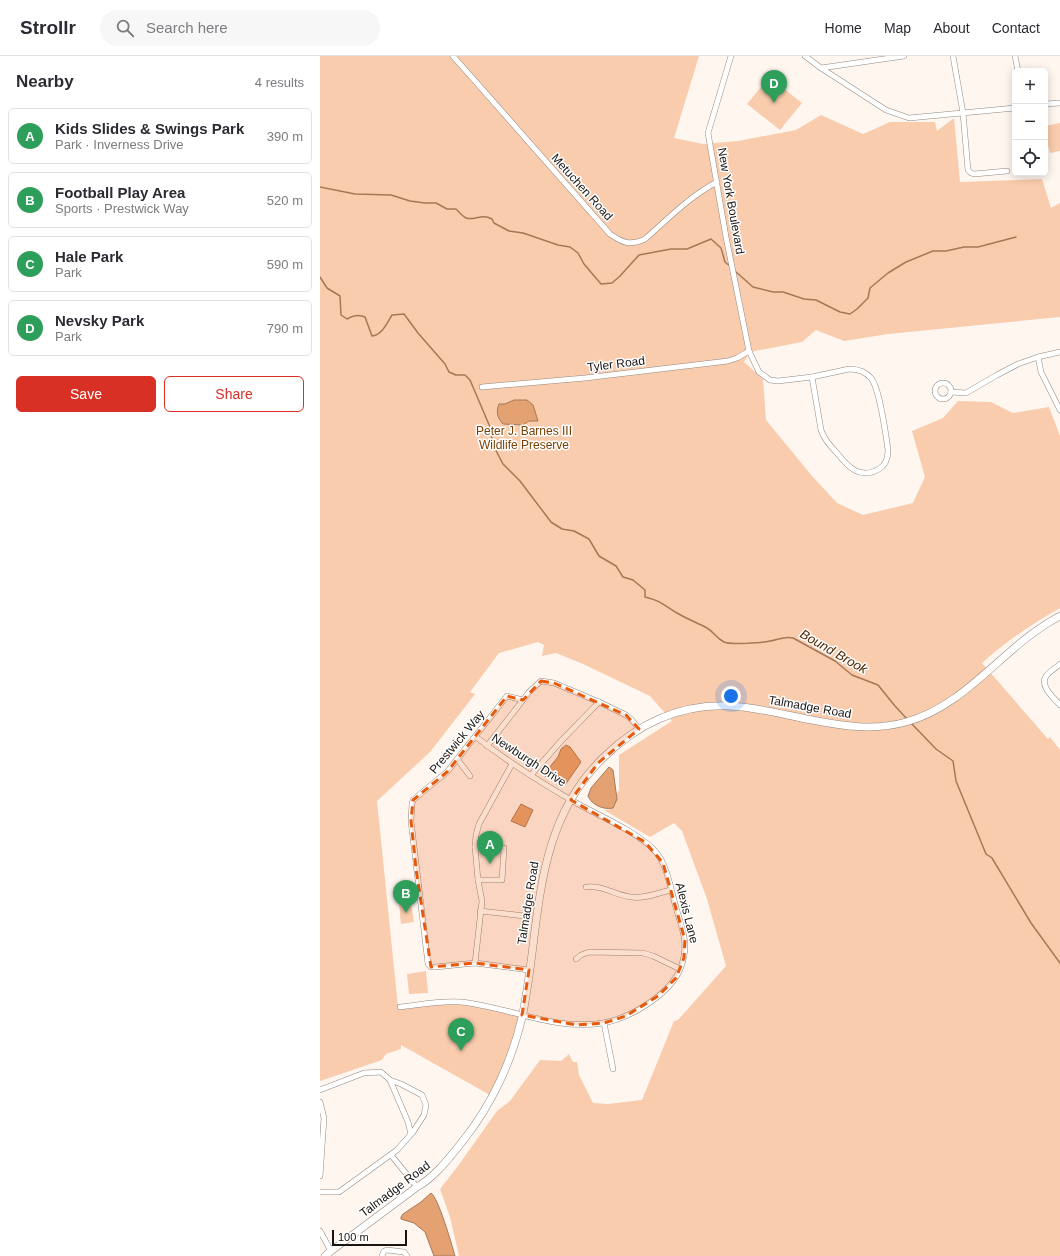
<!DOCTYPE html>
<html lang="en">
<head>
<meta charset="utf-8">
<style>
  body { margin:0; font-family:Helvetica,sans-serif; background:#f7f7f7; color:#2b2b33 }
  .controls { position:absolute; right:12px; top:12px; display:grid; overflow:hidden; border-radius:6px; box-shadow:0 2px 10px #0003 }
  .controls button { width:36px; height:36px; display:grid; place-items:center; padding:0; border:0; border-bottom:1px solid #e1e1e2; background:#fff; color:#2b2b33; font:20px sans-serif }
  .scale { position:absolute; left:12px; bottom:10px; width:75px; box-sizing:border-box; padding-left:4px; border:2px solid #191513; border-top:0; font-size:11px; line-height:14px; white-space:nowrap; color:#191513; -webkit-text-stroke:3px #fff; paint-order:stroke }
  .you { position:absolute; left:411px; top:640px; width:14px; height:14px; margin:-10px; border:3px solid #fff; border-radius:50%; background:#1a73e8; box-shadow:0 0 0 6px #1a73e833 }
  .badge { display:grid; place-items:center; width:26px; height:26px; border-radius:50%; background:#d93025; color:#fff; font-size:13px; font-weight:700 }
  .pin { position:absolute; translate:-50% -33px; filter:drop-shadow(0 1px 2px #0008) }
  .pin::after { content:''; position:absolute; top:21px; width:14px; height:12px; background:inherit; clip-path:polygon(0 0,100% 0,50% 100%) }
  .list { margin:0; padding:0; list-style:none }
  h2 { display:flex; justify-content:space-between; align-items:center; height:52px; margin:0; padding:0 16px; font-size:17px }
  h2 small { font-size:13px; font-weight:400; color:#7c7c81 }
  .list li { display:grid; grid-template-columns:26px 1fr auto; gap:12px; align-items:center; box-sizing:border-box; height:56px; margin:0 8px 8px; padding:0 8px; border:1px solid #e1e1e2; border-radius:6px }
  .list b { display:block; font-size:15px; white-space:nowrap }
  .list p { margin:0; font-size:13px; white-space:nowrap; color:#7c7c81 }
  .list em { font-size:13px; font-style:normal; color:#7c7c81 }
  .actions { display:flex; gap:8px; padding:12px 16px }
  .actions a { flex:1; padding:9px 0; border:1px solid #d93025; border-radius:6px; text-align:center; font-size:14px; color:#d93025 }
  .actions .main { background:#d93025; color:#fff }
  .icon { flex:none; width:22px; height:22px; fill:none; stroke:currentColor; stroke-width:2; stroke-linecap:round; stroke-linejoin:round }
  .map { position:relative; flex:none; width:740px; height:1200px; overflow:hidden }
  header { display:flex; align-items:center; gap:24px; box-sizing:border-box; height:56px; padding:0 20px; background:#fff; border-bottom:1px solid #e1e1e2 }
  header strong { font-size:19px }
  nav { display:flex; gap:22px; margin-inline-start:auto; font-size:14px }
  .search { width:280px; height:36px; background:#f7f7f7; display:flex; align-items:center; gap:10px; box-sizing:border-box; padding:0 14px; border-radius:22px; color:#7c7c81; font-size:15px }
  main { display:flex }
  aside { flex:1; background:#fff }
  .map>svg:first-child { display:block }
  .green { fill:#f9ccad }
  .water { fill:#e4a272; stroke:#a77856 }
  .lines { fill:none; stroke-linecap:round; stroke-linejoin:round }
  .stream { stroke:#a77856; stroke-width:1.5 }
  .street-casing { stroke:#928881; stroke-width:6 }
  .secondary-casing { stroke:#928881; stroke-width:8 }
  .street { stroke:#fff; stroke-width:5 }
  .secondary { stroke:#fff; stroke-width:7 }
  .marked { fill:#e8590c; fill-opacity:0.2; stroke:#e8590c; stroke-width:3; stroke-dasharray:8 5; stroke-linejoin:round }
  .labels { text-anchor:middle; stroke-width:3; stroke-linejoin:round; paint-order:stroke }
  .street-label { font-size:12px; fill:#191513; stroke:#fff }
  .park-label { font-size:12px; fill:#7b3f03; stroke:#fff }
  .water-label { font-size:13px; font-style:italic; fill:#512700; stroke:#fff }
</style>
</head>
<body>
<header>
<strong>Strollr</strong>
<div class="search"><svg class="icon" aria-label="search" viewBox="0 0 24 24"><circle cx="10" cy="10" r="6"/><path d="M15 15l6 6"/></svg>Search here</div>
<nav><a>Home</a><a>Map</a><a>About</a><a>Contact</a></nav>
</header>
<main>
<aside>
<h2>Nearby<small>4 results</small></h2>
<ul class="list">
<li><span class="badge" style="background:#2e9e5b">A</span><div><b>Kids Slides &amp; Swings Park</b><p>Park · Inverness Drive</p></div><em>390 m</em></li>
<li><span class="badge" style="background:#2e9e5b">B</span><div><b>Football Play Area</b><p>Sports · Prestwick Way</p></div><em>520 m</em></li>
<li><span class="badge" style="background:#2e9e5b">C</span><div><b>Hale Park</b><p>Park</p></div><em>590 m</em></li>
<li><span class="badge" style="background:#2e9e5b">D</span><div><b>Nevsky Park</b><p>Park</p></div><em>790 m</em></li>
</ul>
<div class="actions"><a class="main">Save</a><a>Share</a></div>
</aside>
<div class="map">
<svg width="740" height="1200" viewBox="0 0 740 1200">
  <rect width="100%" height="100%" fill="#fff6f0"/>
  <g class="green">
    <path d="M 0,0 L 379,0 L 354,82 L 383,88 L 418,85 L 476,74 L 501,59 L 543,78 L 570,66 L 615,66 L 617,75 L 634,62 L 640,126 L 722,123 L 731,152 L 740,147 L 740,261 L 568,278 L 524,285 L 496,274 L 482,286 L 430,296 L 424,306 L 443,323 L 446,364 L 492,420 L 517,447 L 543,459 L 593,447 L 605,421 L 592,375 L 623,362 L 638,345 L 671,346 L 693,357 L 729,351 L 740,380 L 740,552 C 712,568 686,585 662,607 L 728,683 L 730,681 L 740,694 L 740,1200 L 139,1200 L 130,1161 L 120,1133 L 138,1110 L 177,1055 L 190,1045 L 220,1004 L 241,1005 L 249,998 L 253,1006 L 257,1006 L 259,1019 L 273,1047 L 288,1048 L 322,1044 L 354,965 L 358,964 L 406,910 L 387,843 L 362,775 L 354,767 L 330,781 L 284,754 L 289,754 L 299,734 L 299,699 L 352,665 L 330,640 L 263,608 L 236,597 L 222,600 L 224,589 L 218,586 L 179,597 L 150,636 L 155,638 L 110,696 L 57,745 L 78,951 L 131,946 L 202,959 L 189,998 L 170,1039 L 81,989 L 81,993 L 66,998 L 62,1004 L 0,1025 Z"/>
    <path d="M 449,21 L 482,47 L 460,74 L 427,48 Z"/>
    <path d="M 740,67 L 740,95 L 730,97 L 725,78 L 725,70 Z"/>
    <path d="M 91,846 L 94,866 L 81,868 L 79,847 Z"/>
    <path d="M 106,915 L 108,937 L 89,938 L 87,918 Z"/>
  </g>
  <g class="water">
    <path d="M 194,344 L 207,344 L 213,349 L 218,365 L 209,365 L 203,369 L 183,368 C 177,361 176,356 179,348 L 185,348 Z"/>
    <path d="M 246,689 L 250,691 L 261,706 L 245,729 L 225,720 L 224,718 L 238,701 L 241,693 Z"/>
    <path d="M 289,711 L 293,714 L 297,743 L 293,752 C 283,754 272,749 268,740 L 271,732 Z"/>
    <path d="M 201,748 L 213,754 L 205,771 L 191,765 Z"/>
    <path d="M 111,1137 C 118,1141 132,1189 135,1200 L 114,1200 L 105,1176 L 94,1167 L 81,1163 L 81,1161 L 83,1158 L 101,1146 Z"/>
  </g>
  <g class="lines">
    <g class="stream">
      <path d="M 0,131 L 35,138 L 71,139 L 90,145 L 105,147 L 116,147 L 127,153 L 136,153 C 139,156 142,160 146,162 C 155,165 161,157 172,163 L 174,167 L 189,175 L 203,177 L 238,189 L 250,191 L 258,197 L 264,208 L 281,228 L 292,227 L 300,220 L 319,199 L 351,193 L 367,193 L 391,183 L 401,192 L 405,206 L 411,211"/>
      <path d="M 415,215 L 433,231 L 453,236 L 463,236 L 484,243 L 496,244 L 520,256 L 530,258 L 537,253 L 548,242 L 550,232 L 568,217 L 586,206 L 613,195 L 626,195 L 644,191 L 658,191 L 696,181"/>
      <path d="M 0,221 L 7,232 L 20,240 L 21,259 L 27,263 C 32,260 39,258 45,261 L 52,280 C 62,279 67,267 72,259 L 84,258 L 98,277 L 125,308 L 129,316 L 136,319 L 145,319 L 150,324 L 170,371 L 173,389 L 183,408 L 200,425 L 231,466 L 242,473 L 254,475 L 269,483 L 279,500 L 296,510 L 303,521 L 313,524 L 325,534 L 325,541 C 342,545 343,549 357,557 C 367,563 378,567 387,572 C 394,576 396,582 404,586 C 411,589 441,587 450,585 C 458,584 464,580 473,582 L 515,605 L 532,619 L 558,629 L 575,650 L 587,663"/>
      <path d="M 591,667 L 616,693 L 633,705 L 636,725 L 666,798 L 672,802 L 711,867 L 740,907"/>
    </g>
    <g class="street-casing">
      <g id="street">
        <path d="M 133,0 L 290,178 C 303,187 310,190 325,183 C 348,163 370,140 397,126"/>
        <path d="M 411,0 L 388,77 L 406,181 L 429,295 L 439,316 L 450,324 L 458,325 L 492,321"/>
        <path d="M 485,0 L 501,12 L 566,54 L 589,62 L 695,52"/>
        <path d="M 633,0 L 643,57 L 648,114 L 651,117 L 654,118 L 687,115"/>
        <path d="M 695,0 L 698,15"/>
        <path d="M 501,12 L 584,0"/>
        <path d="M 725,48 L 740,47"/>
        <path d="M 718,301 L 721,316 L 740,354"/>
        <path d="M 529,313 C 537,313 545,315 551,322 C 559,331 566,379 568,394 C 568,401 566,409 559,413 C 540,424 528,411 517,397 C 510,390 504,383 501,374 L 492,321 Z"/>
        <circle cx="623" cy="335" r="8"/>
        <path d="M 162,331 L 265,322 L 408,305 L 417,302 L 429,295"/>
        <path d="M 631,336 L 646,337 L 677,319 L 698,308 L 718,301 L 740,296"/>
        <path d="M 740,608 C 736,612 730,615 727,619 C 718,629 734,642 740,649"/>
        <path d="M 167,690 L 203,644"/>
        <path d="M 138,704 L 150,720"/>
        <path d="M 211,719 L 242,684 L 279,646"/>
        <path d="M 155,791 L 184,792 L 182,824 L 158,824"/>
        <path d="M 266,831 C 284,829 294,839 311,841 C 324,843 338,837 351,834"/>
        <path d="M 160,855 L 205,860"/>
        <path d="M 256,903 L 261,899 L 269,896 L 323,897 L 333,900 L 360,913"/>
        <path d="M 155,907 L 162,845 L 158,824 L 155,791 L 156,779 L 159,768 L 192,708"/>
        <path d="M 209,914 L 155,907 L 115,911 L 111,911 L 108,908 L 91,765 L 92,748 L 93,744 L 127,716 L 187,640 L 203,644 L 209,636 L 221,625 L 234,627 L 279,646 L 306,659 L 312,664 L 319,673"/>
        <path d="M 80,951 C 99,949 122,944 141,946 C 189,951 234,975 283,967 C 311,962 351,938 361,911 C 369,889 363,875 357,855 C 351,836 348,809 335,795 C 319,777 280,760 258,748 C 223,728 188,706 156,681"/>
        <path d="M 284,967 L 293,1013"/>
        <path d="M 70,1024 L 88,1066 L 91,1078"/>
        <path d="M 0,1034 L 44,1017 L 61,1016 L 70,1024 L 81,1028 L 102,1039 L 106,1049 L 104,1059 L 93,1076 L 77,1094 L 19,1136 L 0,1136"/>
        <path d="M 0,1046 L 4,1062 L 0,1120"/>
        <path d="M 71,1099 L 97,1131"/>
        <path d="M 0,1175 L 11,1195"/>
        <path d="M 62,1200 L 64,1195 L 67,1194 L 84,1196 L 87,1200"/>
      </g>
    </g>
    <g class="secondary-casing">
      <path id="secondary" d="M 5,1200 L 11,1195 L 97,1131 C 115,1121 129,1102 142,1086 C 172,1049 193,1003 203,957 C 221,867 212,770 284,701 C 318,668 360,648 409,650 C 437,651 465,659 492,664 C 523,670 554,675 586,666 C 648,649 684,589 740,560"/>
    </g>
    <use href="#street" class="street"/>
    <use href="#secondary" class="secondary"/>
  </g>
  <path class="marked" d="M 221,625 L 234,627 L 306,659 L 319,673 L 278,707 L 251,744 L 325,786 L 343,807 L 365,884 L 364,902 L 356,922 L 338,940 L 306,960 L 284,967 L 257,969 L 202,959 L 209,914 L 155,907 L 111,911 L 96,813 L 91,765 L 93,744 L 127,716 L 187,640 L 203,644 Z"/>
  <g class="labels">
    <g class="street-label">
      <text transform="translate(262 131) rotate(48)" y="4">Metuchen Road</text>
      <text transform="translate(411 145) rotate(80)" y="4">New York Boulevard</text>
      <text transform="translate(296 308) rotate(-7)" y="4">Tyler Road</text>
      <text transform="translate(490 651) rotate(10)" y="4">Talmadge Road</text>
      <text transform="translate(137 686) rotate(-50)" y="4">Prestwick Way</text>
      <text transform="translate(209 704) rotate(33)" y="4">Newburgh Drive</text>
      <text transform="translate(208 847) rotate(-81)" y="4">Talmadge Road</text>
      <text transform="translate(367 857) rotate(76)" y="4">Alexis Lane</text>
      <text transform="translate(75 1133) rotate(-37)" y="4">Talmadge Road</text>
    </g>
    <g class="park-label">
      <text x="204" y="379">Peter J. Barnes III<tspan x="204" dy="14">Wildlife Preserve</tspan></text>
    </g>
    <g class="water-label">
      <text transform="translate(514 595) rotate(30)" y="5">Bound Brook</text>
    </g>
  </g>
</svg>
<div class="controls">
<button>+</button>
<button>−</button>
<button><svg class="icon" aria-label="locate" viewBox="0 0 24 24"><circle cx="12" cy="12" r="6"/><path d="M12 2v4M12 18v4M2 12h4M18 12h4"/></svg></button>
</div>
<div class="scale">100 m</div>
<div class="you"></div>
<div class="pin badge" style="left:170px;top:808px;background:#2e9e5b">A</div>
<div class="pin badge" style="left:86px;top:857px;background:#2e9e5b">B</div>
<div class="pin badge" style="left:141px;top:995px;background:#2e9e5b">C</div>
<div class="pin badge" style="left:454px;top:47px;background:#2e9e5b">D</div>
</div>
</main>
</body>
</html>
